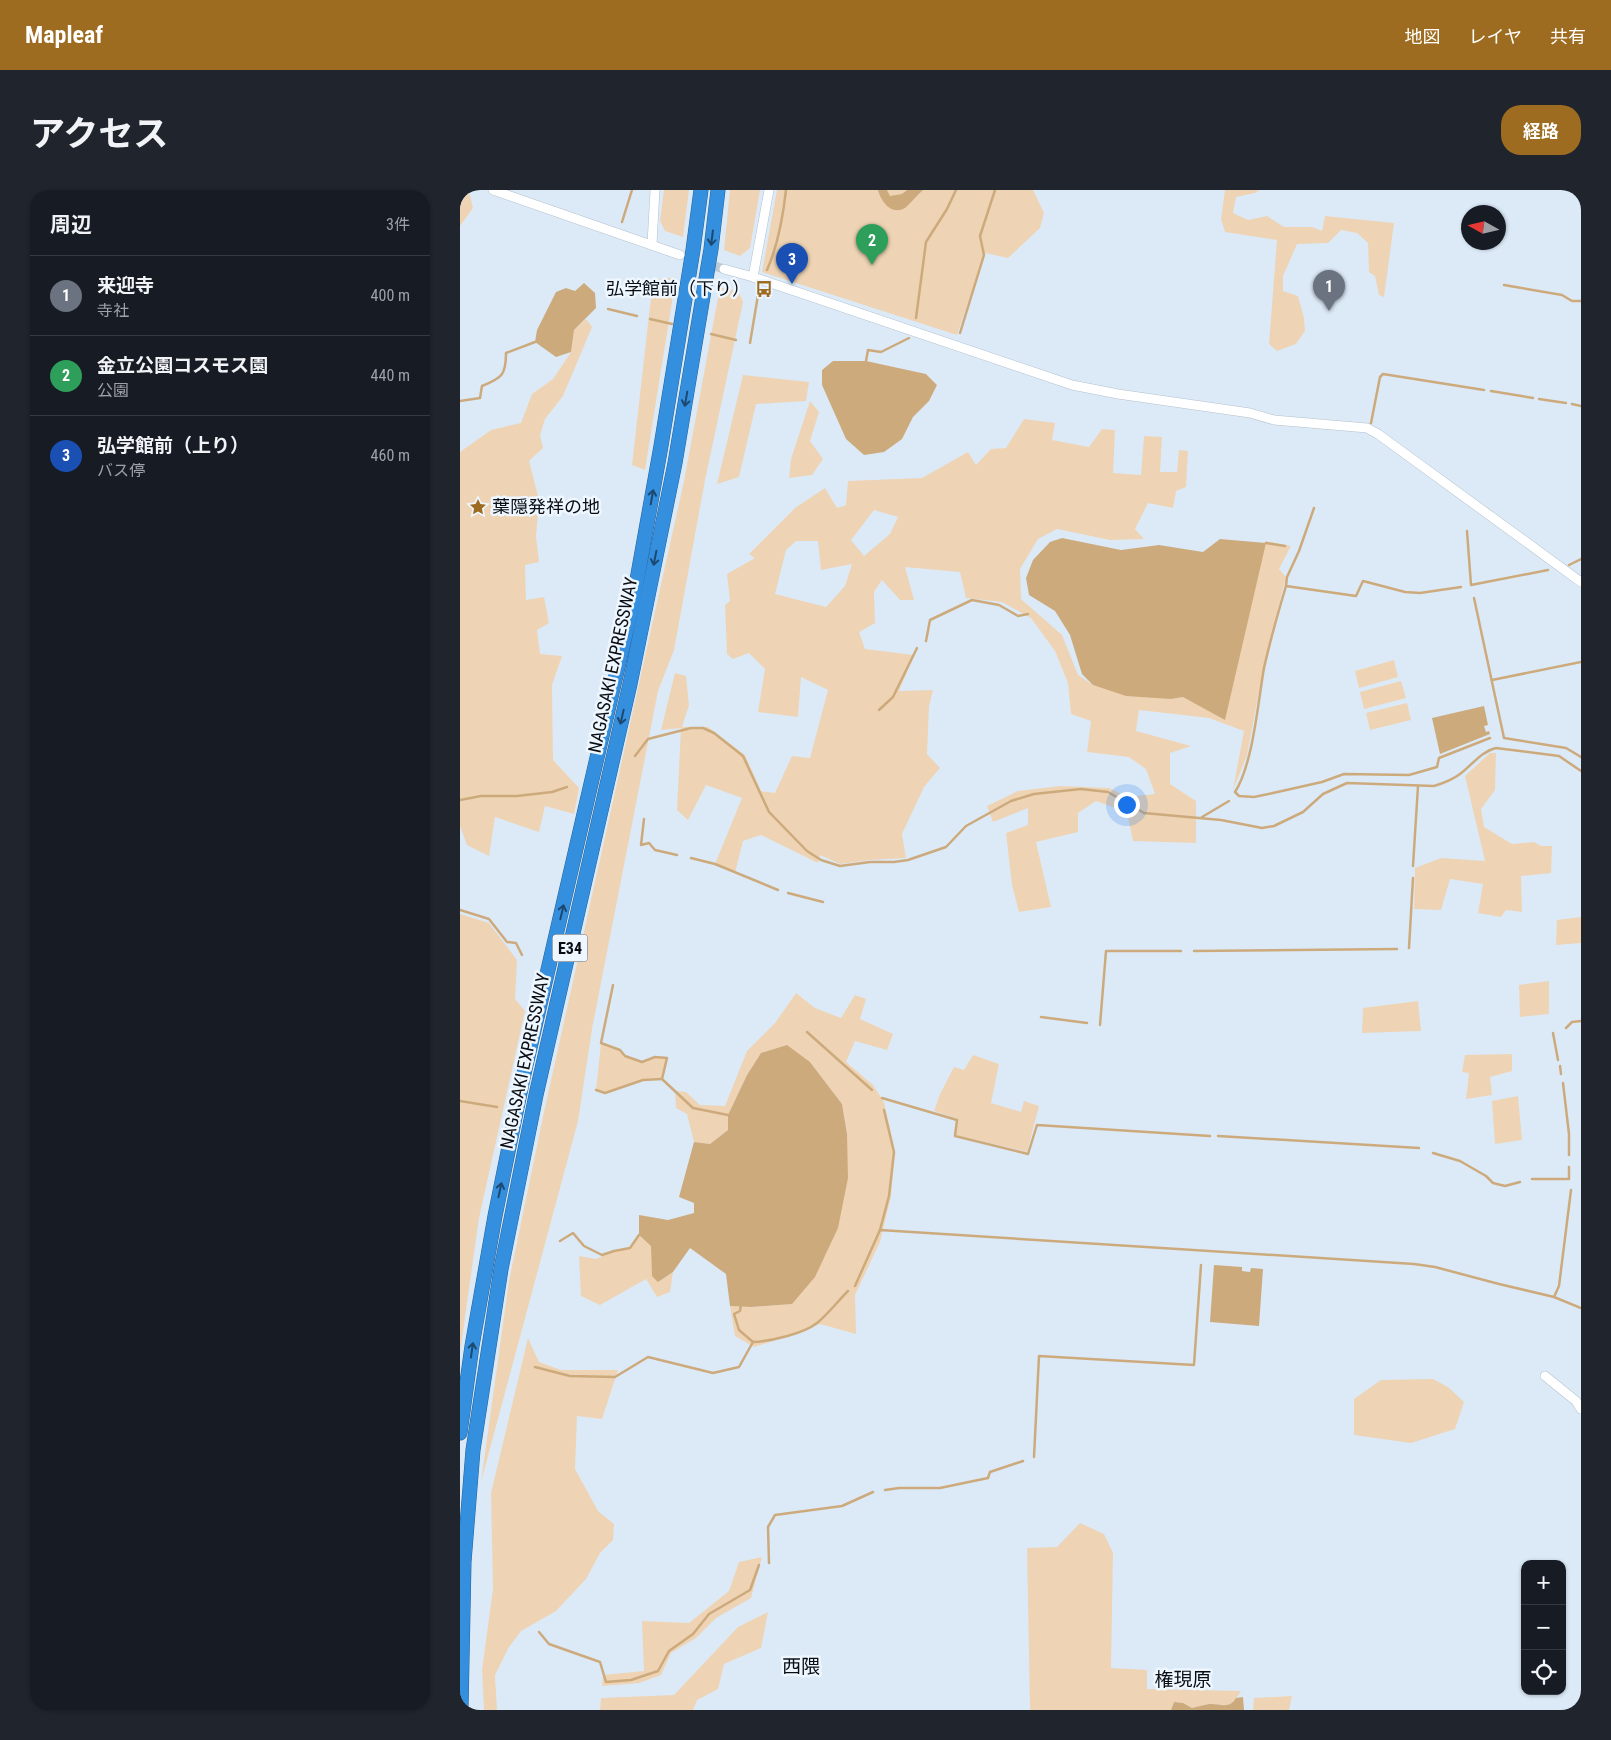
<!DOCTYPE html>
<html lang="ja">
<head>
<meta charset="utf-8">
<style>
  body { margin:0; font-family:"Roboto Condensed","Noto Sans JP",sans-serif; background:#20242c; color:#f1f3f6 }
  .controls { position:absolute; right:15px; bottom:15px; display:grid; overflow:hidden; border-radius:10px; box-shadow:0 1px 4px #0004 }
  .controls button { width:45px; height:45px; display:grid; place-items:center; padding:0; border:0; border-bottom:1px solid #363941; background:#171b24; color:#f1f3f6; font:25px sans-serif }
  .compass { position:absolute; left:1001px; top:15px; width:45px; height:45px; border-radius:50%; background:#171b24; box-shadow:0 1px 4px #0004; rotate:278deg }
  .you { position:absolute; left:666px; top:614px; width:18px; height:18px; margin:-12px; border:4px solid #fff; border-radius:50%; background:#1a73e8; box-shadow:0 0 0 8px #1a73e833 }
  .badge { display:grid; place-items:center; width:32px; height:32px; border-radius:50%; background:#9d6c20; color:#fff; font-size:16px; font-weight:700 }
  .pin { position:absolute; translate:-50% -41px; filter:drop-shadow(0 1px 2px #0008) }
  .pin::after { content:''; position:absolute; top:26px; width:18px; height:15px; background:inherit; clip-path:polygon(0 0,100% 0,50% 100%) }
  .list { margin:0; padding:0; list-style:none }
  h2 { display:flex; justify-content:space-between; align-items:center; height:65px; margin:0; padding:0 20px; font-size:21px }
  h2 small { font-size:16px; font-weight:400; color:#9ea1a6 }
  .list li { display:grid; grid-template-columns:32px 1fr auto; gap:15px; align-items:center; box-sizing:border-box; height:80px; padding:0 20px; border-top:1px solid #363941 }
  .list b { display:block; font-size:19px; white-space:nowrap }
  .list p { margin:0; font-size:16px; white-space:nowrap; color:#9ea1a6 }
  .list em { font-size:16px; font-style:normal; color:#9ea1a6 }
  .icon { flex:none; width:28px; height:28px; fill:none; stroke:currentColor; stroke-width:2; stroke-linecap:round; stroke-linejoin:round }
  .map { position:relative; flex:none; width:1121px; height:1520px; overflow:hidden; border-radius:20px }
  header { display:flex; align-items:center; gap:30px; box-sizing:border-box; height:70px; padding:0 25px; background:#9d6c20; color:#fff }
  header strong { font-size:24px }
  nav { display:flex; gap:28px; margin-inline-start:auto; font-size:18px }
  .intro { display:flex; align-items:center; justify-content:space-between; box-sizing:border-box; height:120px; padding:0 30px }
  h1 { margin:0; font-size:35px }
  .button { padding:12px 22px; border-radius:20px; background:#9d6c20; color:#fff; font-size:18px; font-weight:700 }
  main { display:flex; gap:30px; padding:0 30px }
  aside { flex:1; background:#171b24; border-radius:20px; box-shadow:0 1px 4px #0004 }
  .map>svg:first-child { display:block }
  .green { fill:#eed4b4; fill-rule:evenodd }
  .water { fill:#cdaa7c }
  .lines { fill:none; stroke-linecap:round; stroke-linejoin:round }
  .stream { stroke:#cdaa7c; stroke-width:2.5 }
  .minor-tunnel { stroke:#bcc9d6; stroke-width:9; stroke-dasharray:9 4.5; stroke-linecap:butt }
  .minor-casing { stroke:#b3c0ce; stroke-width:10 }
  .highway-casing { stroke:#256298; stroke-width:15 }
  .minor { stroke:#fff; stroke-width:9 }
  .highway { stroke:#348fdf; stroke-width:14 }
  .oneway { stroke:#1d486f }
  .labels { text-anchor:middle; stroke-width:5; stroke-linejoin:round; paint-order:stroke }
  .shield { fill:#eef6ff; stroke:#4e545a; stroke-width:1 }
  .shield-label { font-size:16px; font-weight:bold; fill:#0a0e13 }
  .poi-label { font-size:18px; fill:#0a0e13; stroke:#eef6ff; text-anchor:end }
  .street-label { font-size:18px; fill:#0a0e13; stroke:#eef6ff }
  .neighbourhood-label { font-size:19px; fill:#0a0e13; stroke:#eef6ff }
</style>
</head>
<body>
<header>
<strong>Mapleaf</strong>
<nav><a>地図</a><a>レイヤ</a><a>共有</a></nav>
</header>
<div class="intro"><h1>アクセス</h1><a class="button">経路</a></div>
<main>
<aside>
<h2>周辺<small>3件</small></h2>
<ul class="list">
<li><span class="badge" style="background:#6b7280">1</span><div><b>来迎寺</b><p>寺社</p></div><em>400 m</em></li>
<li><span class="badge" style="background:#2e9e5b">2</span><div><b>金立公園コスモス園</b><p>公園</p></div><em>440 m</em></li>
<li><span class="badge" style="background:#1a4fb4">3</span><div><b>弘学館前（上り）</b><p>バス停</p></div><em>460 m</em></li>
</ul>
</aside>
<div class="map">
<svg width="1121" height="1520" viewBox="0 0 1121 1520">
  <rect width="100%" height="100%" fill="#dceaf8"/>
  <g class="green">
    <path d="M 0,0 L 4,0 L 10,5 L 13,18 L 0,36 Z"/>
    <path d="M 204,0 L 229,0 L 223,47 L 205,41 L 200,31 Z"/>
    <path d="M 270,0 L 300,0 L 290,58 L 280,66 L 264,60 Z"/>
    <path d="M 317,0 L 573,0 L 584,23 L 580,38 L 548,68 L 525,63 L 497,145 L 302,82 Z"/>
    <path d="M 765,0 L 800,0 L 795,3 L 776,7 L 773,23 L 788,30 L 807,26 L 824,37 L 852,37 L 862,41 L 865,26 L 934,33 L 924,107 L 919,105 L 915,86 L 909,82 L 908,53 L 897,43 L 881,40 L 868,53 L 837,54 L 823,86 L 823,101 L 838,106 L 844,128 L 845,141 L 836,154 L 817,161 L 809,154 L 817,50 L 765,42 L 761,29 Z"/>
    <path d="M 216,87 L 185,280 L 172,275 L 193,90 Z"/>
    <path d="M 260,97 L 278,101 L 283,112 L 245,290 L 214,460 L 198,501 L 132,839 L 118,931 L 21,1292 L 49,1091 L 84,922 L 224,291 Z"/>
    <path d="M 126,129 L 132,137 L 103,206 L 85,229 L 80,245 L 83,258 L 69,271 L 79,310 L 76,346 L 79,372 L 65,375 L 66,410 L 84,407 L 89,433 L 77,440 L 80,464 L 102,466 L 92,495 L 93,570 L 119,598 L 114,624 L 85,616 L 79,642 L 35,627 L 29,666 L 7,655 L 0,636 L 0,262 L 31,240 L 61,233 L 72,204 L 93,189 L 111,162 L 114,140 Z"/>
    <path d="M 283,185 L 349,192 L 346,211 L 296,214 L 279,287 L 257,294 Z"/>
    <path d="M 350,211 L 359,222 L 350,251 L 363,269 L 352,285 L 329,288 L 331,269 Z"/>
    <path d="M 564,229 L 595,233 L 592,250 L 629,257 L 642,239 L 655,240 L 653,283 L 681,285 L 684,246 L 702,247 L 700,282 L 717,282 L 719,260 L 728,261 L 726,297 L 716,301 L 713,318 L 688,313 L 675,339 L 684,349 L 650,350 L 597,339 L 578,349 L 560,379 L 561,409 L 602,445 L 618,485 L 633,495 L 711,509 L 723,507 L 806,353 L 805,351 L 831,356 L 819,379 L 826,387 L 804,475 L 787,565 L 773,600 L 784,541 L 749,528 L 679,520 L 676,541 L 731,556 L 710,563 L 710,594 L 736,611 L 736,653 L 673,651 L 667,622 L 636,611 L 618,623 L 618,642 L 576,652 L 591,717 L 559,722 L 552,695 L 546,643 L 568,635 L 568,618 L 533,632 L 527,616 L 558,601 L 600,596 L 649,598 L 668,607 L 695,604 L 686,579 L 669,567 L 627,562 L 631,531 L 611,524 L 608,493 L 595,461 L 571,428 L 542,412 L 506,408 L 500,382 L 445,377 L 454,410 L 440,410 L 422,390 L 414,402 L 415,433 L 399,442 L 405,459 L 454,465 L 439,501 L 473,500 L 469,516 L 467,564 L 480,578 L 464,597 L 442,644 L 446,668 L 410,670 L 380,674 L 360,665 L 358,673 L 301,645 L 283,651 L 275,683 L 255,674 L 282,608 L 246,595 L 228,630 L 217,620 L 221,538 L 201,540 L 215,483 L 226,486 L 229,515 L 222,537 L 248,537 L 285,565 L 301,601 L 315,603 L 332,566 L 350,568 L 368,500 L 341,487 L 338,527 L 298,522 L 305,479 L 289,463 L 273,469 L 267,464 L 265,415 L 270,411 L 267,384 L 295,368 L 289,364 L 335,318 L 365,298 L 377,318 L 386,315 L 388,291 L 462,288 L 508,262 L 516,275 L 531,259 L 546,258 ZM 414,320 L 438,327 L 430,344 L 404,366 L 391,350 ZM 336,351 L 358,351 L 361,380 L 392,374 L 385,396 L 366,417 L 315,404 L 326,360 Z"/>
    <path d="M 934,470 L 938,487 L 899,498 L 895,481 Z"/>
    <path d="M 941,491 L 946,508 L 904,519 L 900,502 Z"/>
    <path d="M 947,513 L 951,530 L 910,540 L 906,523 Z"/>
    <path d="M 1030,563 L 1036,563 L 1035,600 L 1021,619 L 1024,637 L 1052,654 L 1074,652 L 1081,656 L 1092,656 L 1091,683 L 1061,686 L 1062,722 L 1046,720 L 1041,727 L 1018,723 L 1023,694 L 990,689 L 981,720 L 954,719 L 955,678 L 981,668 L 1025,671 L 1005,586 Z"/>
    <path d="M 0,724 L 29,733 L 57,770 L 55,809 L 65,821 L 19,1028 L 0,1163 Z"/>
    <path d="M 1121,727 L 1121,753 L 1096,755 L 1097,730 Z"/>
    <path d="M 1089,791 L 1089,824 L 1060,827 L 1059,795 Z"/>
    <path d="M 336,803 L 355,818 L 381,828 L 395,805 L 406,809 L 400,829 L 433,844 L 427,860 L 395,851 L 386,872 L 413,895 L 424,912 L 435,961 L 431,1006 L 420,1052 L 395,1105 L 396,1144 L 360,1134 L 334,1145 L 294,1157 L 275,1146 L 270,1116 L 291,1117 L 332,1114 L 387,944 L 382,914 L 350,872 L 301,863 L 287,885 L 268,925 L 268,940 L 250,954 L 234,952 L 227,924 L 216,918 L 215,901 L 226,902 L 240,915 L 265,916 L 287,861 L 315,833 Z"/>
    <path d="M 958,811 L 961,841 L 902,843 L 903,818 Z"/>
    <path d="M 141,853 L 160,860 L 165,866 L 182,872 L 195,867 L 207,868 L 202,889 L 183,890 L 145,903 L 136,900 Z"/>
    <path d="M 1052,864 L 1052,881 L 1030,887 L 1032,905 L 1006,909 L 1009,883 L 1002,882 L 1005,865 Z"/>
    <path d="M 513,865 L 539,874 L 531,913 L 561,922 L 564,911 L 579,916 L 567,962 L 496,945 L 498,929 L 474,921 L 480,904 L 494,877 L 504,880 Z"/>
    <path d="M 1058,906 L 1062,950 L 1035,954 L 1032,911 Z"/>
    <path d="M 179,1045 L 191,1055 L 198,1092 L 213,1082 L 210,1102 L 197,1107 L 186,1089 L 140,1115 L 121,1106 L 119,1066 L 136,1069 L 154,1061 L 170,1058 Z"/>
    <path d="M 68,1148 L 79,1172 L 101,1180 L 158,1180 L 142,1229 L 117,1226 L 115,1279 L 138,1321 L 154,1334 L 153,1350 L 140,1363 L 126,1389 L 96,1421 L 61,1441 L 49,1457 L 35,1485 L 37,1520 L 24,1520 L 22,1480 L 33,1399 L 31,1303 Z"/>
    <path d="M 973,1189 L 988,1197 L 1004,1212 L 995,1239 L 951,1253 L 894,1245 L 894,1209 L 921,1190 Z"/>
    <path d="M 620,1333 L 644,1344 L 653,1363 L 651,1478 L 687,1480 L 687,1499 L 781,1501 C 770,1519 771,1515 752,1514 C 745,1514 738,1517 732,1518 L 723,1513 L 714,1512 L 711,1520 L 570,1520 L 567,1358 L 597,1357 Z"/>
    <path d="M 302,1367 L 291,1408 L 256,1428 L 236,1448 L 211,1463 L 201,1485 L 179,1493 L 142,1496 L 143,1485 L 184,1481 L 182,1431 L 229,1433 L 269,1401 L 279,1372 Z"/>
    <path d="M 308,1422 L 301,1458 L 264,1474 L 258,1499 L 237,1510 L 233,1520 L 140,1520 L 141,1508 L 214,1505 L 278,1437 Z"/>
    <path d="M 832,1506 L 829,1520 L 793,1520 L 794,1508 Z"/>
  </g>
  <g class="water">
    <path d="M 418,0 L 427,0 L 430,6 L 442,4 L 447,0 L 463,0 C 457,5 451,13 445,18 C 431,26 421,11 418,0 Z"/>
    <path d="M 124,93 L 135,103 L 136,118 L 114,140 L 111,162 L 96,167 L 75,152 L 77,140 L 96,102 L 106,98 L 115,101 Z"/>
    <path d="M 373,171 L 406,171 L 466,184 L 477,195 L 469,211 L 453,227 L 442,249 L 424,262 L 404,265 L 386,249 L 362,195 L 362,180 Z"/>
    <path d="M 602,348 L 661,360 L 699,355 L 743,362 L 760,349 L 806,353 L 765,530 L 723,507 L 711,509 L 666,506 L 633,495 L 622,484 L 610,445 L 595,421 L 569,405 L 566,388 L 573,370 L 590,352 Z"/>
    <path d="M 1024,516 L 1028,535 L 1024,536 L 1026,542 L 1029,541 L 1030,544 L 980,564 L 972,528 Z"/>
    <path d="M 327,855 L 350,872 L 382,914 L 387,944 L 388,988 L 378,1038 L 355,1087 L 332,1114 L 291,1117 L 270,1116 L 266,1084 L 230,1058 L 213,1082 L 198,1092 L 192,1086 L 191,1056 L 179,1045 L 179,1025 L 208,1030 L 234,1023 L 234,1013 L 219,1007 L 234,952 L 250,954 L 268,940 L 268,925 L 287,885 L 301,863 Z"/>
    <path d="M 754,1075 L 782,1077 L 782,1081 L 790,1082 L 791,1078 L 803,1079 L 799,1136 L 750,1132 Z"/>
    <path d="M 783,1507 L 784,1520 L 711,1520 L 714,1512 L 723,1513 L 732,1518 C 737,1517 743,1515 749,1514 C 760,1513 769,1520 776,1508 Z"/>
  </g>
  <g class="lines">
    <g class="stream">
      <path d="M 162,32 L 172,0"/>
      <path d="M 307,80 C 318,55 323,27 326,0"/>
      <path d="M 1044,95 L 1102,105 L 1112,111 L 1121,111"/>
      <path d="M 148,119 L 177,126"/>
      <path d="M 456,128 L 466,52 L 487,19 L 496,0"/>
      <path d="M 190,129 L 212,134"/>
      <path d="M 500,143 L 524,65 L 520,46 L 535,0"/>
      <path d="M 251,144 L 276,150"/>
      <path d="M 290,153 L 299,99"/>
      <path d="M 406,171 L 408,160 L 421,162 L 449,148"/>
      <path d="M 1031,201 L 1073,208"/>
      <path d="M 1079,209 L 1106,213"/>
      <path d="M 0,211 L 20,208 L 22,196 C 42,188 46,185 46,163 L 75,152"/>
      <path d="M 1112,214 L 1121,216"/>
      <path d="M 911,233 L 920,187 L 923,184 L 1024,200"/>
      <path d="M 854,318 L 839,361 L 827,387 L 826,396 L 896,406 L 903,391 L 945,402 L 960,403 L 1001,397"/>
      <path d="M 1007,341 L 1011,395 L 1088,380"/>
      <path d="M 806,353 L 825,356"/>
      <path d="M 1109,375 L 1121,369"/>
      <path d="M 826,396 C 818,423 810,451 804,478 C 798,512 793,574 775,602 L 779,606 L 794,607 L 813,603 L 862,592 L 884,584 L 949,585 L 977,577 L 979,568 L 1030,548"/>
      <path d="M 1014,408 L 1044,548 L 1106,558 L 1121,567"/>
      <path d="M 466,451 L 470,430 L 512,410 L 539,415 L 558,426 L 568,424"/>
      <path d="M 1032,490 L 1121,472"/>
      <path d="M 419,520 L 433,507 L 457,458"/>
      <path d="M 175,566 L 188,549 L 231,538 L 243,538 L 254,543 L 283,566 L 309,622 L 347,661 L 361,670 L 380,676 L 410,672 L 434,672 L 448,670 L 486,657 L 506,636 L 551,611 L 574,604 L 621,599 L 648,602 L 684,623 L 761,630 L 802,638 L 814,636 L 843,622 L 863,604 L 887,593 L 974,596 C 984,593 992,590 1000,584 C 1012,575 1022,561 1036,558 L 1099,566 L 1121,581"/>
      <path d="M 0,610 L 21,606 L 57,606 L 92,602 L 107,597"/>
      <path d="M 742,627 L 769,611"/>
      <path d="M 184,629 L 181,655 L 189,653 L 195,660 L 217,665"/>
      <path d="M 231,668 L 255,674 L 318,700"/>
      <path d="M 953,676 L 958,596"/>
      <path d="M 328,703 L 363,712"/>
      <path d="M 0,720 L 29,729 L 47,752 L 56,753 L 62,765"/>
      <path d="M 949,758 L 953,688"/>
      <path d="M 734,761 L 937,759"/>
      <path d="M 153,795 L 141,853 L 160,860 L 165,866 L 182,872 L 195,867 L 207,868 L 202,889 L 233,918 L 268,925"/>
      <path d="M 581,827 L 627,833"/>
      <path d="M 640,835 L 646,761 L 721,761"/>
      <path d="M 1106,838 L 1112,832 L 1121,831"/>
      <path d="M 347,842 L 412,900"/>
      <path d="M 1093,843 L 1098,870"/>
      <path d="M 1100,876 L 1101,884"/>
      <path d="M 1103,893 L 1109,944 L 1109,965"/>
      <path d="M 136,900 L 145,903 L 183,890 L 202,889"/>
      <path d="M 422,908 L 497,930 L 495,946 L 568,964 L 577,935 L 750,946"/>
      <path d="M 0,911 L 37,917"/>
      <path d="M 758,946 L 959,958"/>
      <path d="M 973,963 L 1000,971 L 1026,986 L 1033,993 L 1045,996 L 1060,992"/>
      <path d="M 1072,989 L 1109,989 L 1109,977"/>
      <path d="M 420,1040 L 429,1006 L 434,962 L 424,920"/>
      <path d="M 100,1051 L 113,1043 L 124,1056 L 142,1065 L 154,1061 L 170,1058 L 179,1045"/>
      <path d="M 395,1096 L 420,1040 L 954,1074 L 975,1077 L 1039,1094 L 1094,1107 L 1121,1118"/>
      <path d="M 1094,1107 L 1099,1096 L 1111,1000"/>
      <path d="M 281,1114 L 280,1121 L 274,1124 L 279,1140 L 293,1152 C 311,1151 343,1144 357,1133 C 368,1124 378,1111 388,1101"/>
      <path d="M 75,1177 L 110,1186 L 155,1187 L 188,1167 L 253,1183 L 279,1177 L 293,1152"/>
      <path d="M 574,1267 L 579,1166 L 734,1175 L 741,1075"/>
      <path d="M 425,1300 L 439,1298 L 480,1298 L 528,1288 L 530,1282 L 563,1271"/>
      <path d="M 309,1373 L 308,1337 L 315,1325 L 382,1316 L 413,1302"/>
      <path d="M 79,1442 L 89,1454 L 140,1472 L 146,1492 L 171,1490 L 198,1481 L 209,1461 L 233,1444 L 249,1424 L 290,1400 L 299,1375"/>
    </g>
    <path class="minor-tunnel" d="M 229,68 L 264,79"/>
    <g class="minor-casing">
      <g id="minor">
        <path d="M 33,0 L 220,65"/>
        <path d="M 192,54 L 195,0"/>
        <path d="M 264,79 L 293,87 L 612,195 L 658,204 L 790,223 L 814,230 L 907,238 L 918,244 L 1121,392"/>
        <path d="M 293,87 L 309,0"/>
        <path d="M 1085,1186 L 1116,1211 L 1121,1219"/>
      </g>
    </g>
    <g class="highway-casing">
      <g id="highway">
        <path d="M 0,1243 L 12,1156 L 35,1026 L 63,888 L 173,412 L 201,256 L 233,60 L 241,0"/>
        <path d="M 1,1520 L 4,1372 L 13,1260 L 41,1079 L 76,905 L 170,494 L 215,273 L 251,59 L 258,0"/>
      </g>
    </g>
    <use href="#minor" class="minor"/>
    <use href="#highway" class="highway"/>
  </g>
  <defs><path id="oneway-shaft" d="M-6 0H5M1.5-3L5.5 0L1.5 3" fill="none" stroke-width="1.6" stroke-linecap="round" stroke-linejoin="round" transform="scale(1.25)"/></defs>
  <g class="oneway">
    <use href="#oneway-shaft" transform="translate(252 48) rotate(97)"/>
    <use href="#oneway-shaft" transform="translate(226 209) rotate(100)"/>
    <use href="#oneway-shaft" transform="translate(192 307) rotate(-80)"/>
    <use href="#oneway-shaft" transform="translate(195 368) rotate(101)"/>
    <use href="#oneway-shaft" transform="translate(162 527) rotate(103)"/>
    <use href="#oneway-shaft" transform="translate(102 722) rotate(-77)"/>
    <use href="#oneway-shaft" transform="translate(40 1000) rotate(-78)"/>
    <use href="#oneway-shaft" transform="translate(12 1160) rotate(-82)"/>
  </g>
  <defs>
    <g id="bus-bare" transform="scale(1.35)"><path d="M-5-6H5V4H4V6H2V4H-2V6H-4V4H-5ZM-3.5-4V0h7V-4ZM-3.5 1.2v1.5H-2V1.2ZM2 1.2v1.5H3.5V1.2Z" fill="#9d6c20" stroke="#eef6ff" stroke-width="2.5" paint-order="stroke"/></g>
    <g id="sight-bare" transform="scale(1.35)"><path d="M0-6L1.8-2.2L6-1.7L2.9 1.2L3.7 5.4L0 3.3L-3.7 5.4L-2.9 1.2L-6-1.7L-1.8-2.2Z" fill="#9d6c20" stroke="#eef6ff" stroke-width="2.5" paint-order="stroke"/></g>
  </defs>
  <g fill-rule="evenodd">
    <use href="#bus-bare" x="304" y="99"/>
    <use href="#sight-bare" x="18" y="317"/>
  </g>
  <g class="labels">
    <rect class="shield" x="92.5" y="744.5" width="35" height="27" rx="4"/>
    <g class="shield-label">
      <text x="110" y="764">E34</text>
    </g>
    <g class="poi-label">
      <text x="290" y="105">弘学館前（下り）</text>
      <text x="32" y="323" text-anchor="start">葉隠発祥の地</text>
    </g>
    <g class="street-label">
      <text transform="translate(153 475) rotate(-78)" y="6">NAGASAKI EXPRESSWAY</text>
      <text transform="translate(65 871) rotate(-78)" y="6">NAGASAKI EXPRESSWAY</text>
    </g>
    <g class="neighbourhood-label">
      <text x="341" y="1483">西隈</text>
      <text x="723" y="1496">権現原</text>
    </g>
  </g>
</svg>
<div class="controls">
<button>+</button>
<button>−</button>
<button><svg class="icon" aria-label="locate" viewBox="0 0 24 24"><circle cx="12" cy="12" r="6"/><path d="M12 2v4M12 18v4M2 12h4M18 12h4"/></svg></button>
</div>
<svg class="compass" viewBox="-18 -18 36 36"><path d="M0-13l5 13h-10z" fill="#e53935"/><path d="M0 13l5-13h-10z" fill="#9ea1a6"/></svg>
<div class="you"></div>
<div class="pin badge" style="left:869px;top:121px;background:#6b7280">1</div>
<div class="pin badge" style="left:412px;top:75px;background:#2e9e5b">2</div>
<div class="pin badge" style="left:332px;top:94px;background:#1a4fb4">3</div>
</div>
</main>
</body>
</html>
